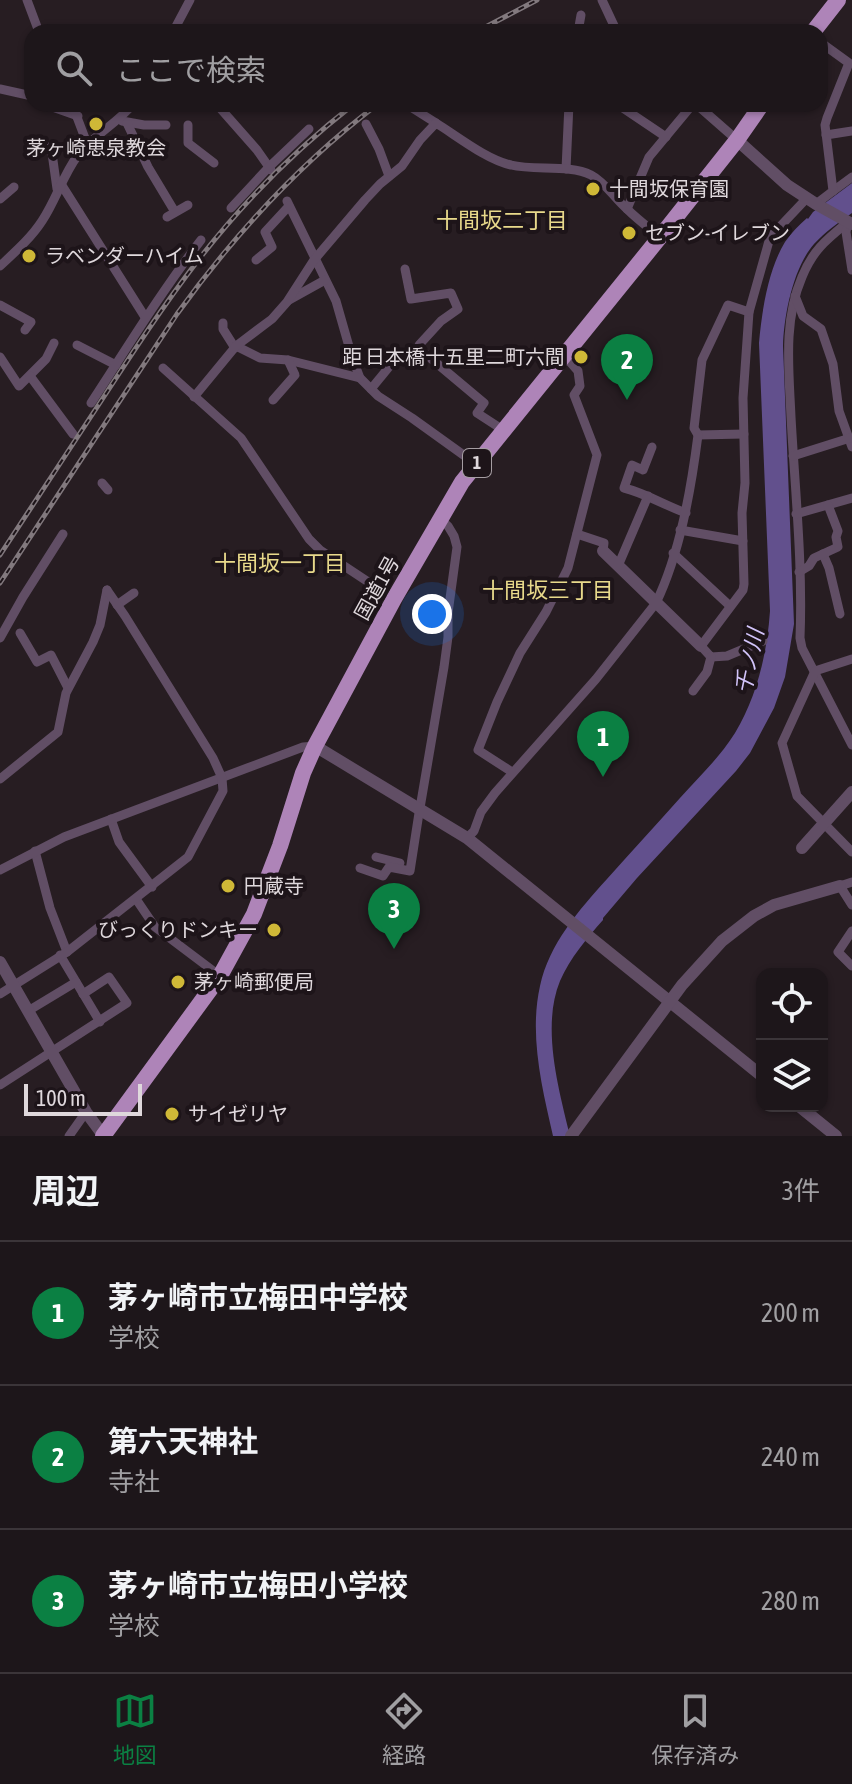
<!DOCTYPE html>
<html lang="ja">
<head>
<meta charset="utf-8">
<style>
  body { margin:0; font-family:"Asap Condensed","Noto Sans JP",sans-serif; background:#251f23; color:#f1f3f6 }
  .controls { position:absolute; right:24px; bottom:24px; display:grid; overflow:hidden; border-radius:16px; box-shadow:0 2px 6px #0004 }
  .controls button { width:72px; height:72px; display:grid; place-items:center; padding:0; border:0; border-bottom:2px solid #3b3539; background:#1d161a; color:#f1f3f6; font:40px sans-serif }
  .scale { position:absolute; left:24px; bottom:20px; width:118px; box-sizing:border-box; padding-left:8px; border:4px solid #dfd8dc; border-top:0; font-size:22px; line-height:28px; white-space:nowrap; color:#dfd8dc; -webkit-text-stroke:6px #1d1419; paint-order:stroke }
  .you { position:absolute; left:432px; top:614px; width:28px; height:28px; margin:-20px; border:6px solid #fff; border-radius:50%; background:#1a73e8; box-shadow:0 0 0 12px #1a73e833 }
  .badge { display:grid; place-items:center; width:52px; height:52px; border-radius:50%; background:#0b8043; color:#fff; font-size:26px; font-weight:700 }
  .pin { position:absolute; translate:-50% -66px; filter:drop-shadow(0 2px 4px #0008) }
  .pin::after { content:''; position:absolute; top:42px; width:28px; height:24px; background:inherit; clip-path:polygon(0 0,100% 0,50% 100%) }
  .list { margin:0; padding:0; list-style:none }
  h2 { display:flex; justify-content:space-between; align-items:center; height:104px; margin:0; padding:0 32px; font-size:34px }
  h2 small { font-size:26px; font-weight:400; color:#a09fa2 }
  .list li { display:grid; grid-template-columns:52px 1fr auto; gap:24px; align-items:center; box-sizing:border-box; height:144px; padding:0 32px; border-top:2px solid #3b3539 }
  .list b { display:block; font-size:30px; white-space:nowrap }
  .list p { margin:0; font-size:26px; white-space:nowrap; color:#a09fa2 }
  .list em { font-size:26px; font-style:normal; color:#a09fa2 }
  .icon { flex:none; width:44px; height:44px; fill:none; stroke:currentColor; stroke-width:2; stroke-linecap:round; stroke-linejoin:round }
  .map { position:relative; flex:none; width:852px; height:1136px; overflow:hidden }
  .search { position:absolute; background:#1d161a; box-shadow:0 2px 6px #0004; left:24px; right:24px; top:24px; height:88px; display:flex; align-items:center; gap:20px; box-sizing:border-box; padding:0 28px; border-radius:24px; color:#a09fa2; font-size:30px }
  .sheet { height:536px; background:#1d161a }
  nav { display:flex; justify-content:space-around; align-items:center; box-sizing:border-box; height:112px; border-top:2px solid #3b3539; background:#1d161a; font-size:22px; color:#a09fa2 }
  nav a { display:grid; justify-items:center; gap:4px }
  nav .on { color:#0b8043 }
  .map>svg:first-child { display:block }
  .water { fill:#62508d }
  .lines { fill:none; stroke-linecap:round; stroke-linejoin:round }
  .minor { stroke:#614e65; stroke-width:9 }
  .tertiary { stroke:#614e65; stroke-width:12 }
  .trunk { stroke:#ae84b8; stroke-width:16 }
  .rail-casing { stroke:#82797e; stroke-width:5 }
  .rail { stroke:#1d1419; stroke-width:2; stroke-dasharray:6; stroke-linecap:butt }
  .poi-dot { fill:#cfb837; stroke:#1d1419; stroke-width:3 }
  .labels { text-anchor:middle; stroke-width:8; stroke-linejoin:round; paint-order:stroke }
  .shield { fill:#1d1419; stroke:#a59da2; stroke-width:2 }
  .shield-label { font-size:18px; font-weight:bold; fill:#dfd8dc }
  .poi-label { font-size:20px; fill:#dfd8dc; stroke:#1d1419; text-anchor:start }
  .street-label { font-size:20px; fill:#dfd8dc; stroke:#1d1419 }
  .neighbourhood-label { font-size:22px; fill:#e8d98b; stroke:#1d1419 }
  .water-label { font-size:22px; font-style:italic; fill:#d2c4fa; stroke:#1d1419 }
</style>
</head>
<body>
<div class="map">
<svg width="852" height="1136" viewBox="0 0 852 1136">
  <rect width="100%" height="100%" fill="#271d22"/>
  <path class="water" d="M 852,183 L 852,213 C 838,223 825,232 814,244 C 793,268 784,315 783,346 L 794,624 L 785,677 L 774,708 L 750,753 L 736,771 L 637,878 L 603,918 L 603,920 C 587,938 570,958 560,981 C 541,1027 559,1090 570,1136 L 553,1136 C 542,1088 529,1035 540,986 C 549,944 579,910 607,879 C 631,852 656,825 680,798 C 699,777 720,757 735,733 C 757,696 767,654 770,611 L 759,343 C 762,310 768,270 785,242 C 791,233 799,225 807,218 L 808,219 L 813,212 Z"/>
  <g class="lines">
    <g class="minor">
      <path d="M 27,0 L 39,32"/>
      <path d="M 602,0 L 617,32"/>
      <path d="M 173,32 L 190,0"/>
      <path d="M 578,32 L 581,15"/>
      <path d="M 0,89 L 32,96"/>
      <path d="M 44,104 L 78,116"/>
      <path d="M 72,104 L 88,146"/>
      <path d="M 406,104 L 436,123"/>
      <path d="M 617,104 L 666,137"/>
      <path d="M 696,104 L 737,140"/>
      <path d="M 220,108 L 257,150 L 271,170"/>
      <path d="M 122,121 L 144,125 L 166,125"/>
      <path d="M 127,123 L 148,167 L 175,212"/>
      <path d="M 366,124 L 379,149 L 389,176"/>
      <path d="M 188,125 L 188,143 L 214,163"/>
      <path d="M 826,135 L 852,131"/>
      <path d="M 51,146 L 57,189"/>
      <path d="M 566,169 L 569,104"/>
      <path d="M 61,184 L 145,317"/>
      <path d="M 833,191 L 852,177"/>
      <path d="M 0,199 L 14,187"/>
      <path d="M 287,201 L 336,301 L 352,357 L 360,378 L 378,396 L 412,418 L 476,464"/>
      <path d="M 816,204 L 833,191 L 825,125 L 827,118 L 849,63 L 820,42"/>
      <path d="M 231,208 L 269,167 L 309,129"/>
      <path d="M 627,209 L 649,157 L 693,104"/>
      <path d="M 167,217 L 188,205"/>
      <path d="M 848,222 C 826,240 813,250 802,277 C 783,321 789,370 791,417 C 795,490 803,565 800,638 L 802,648 L 852,745"/>
      <path d="M 848,222 L 846,232 L 852,270"/>
      <path d="M 256,260 L 272,247 L 265,232 L 289,206"/>
      <path d="M 0,266 C 15,252 31,238 42,221 C 56,200 63,175 78,155 C 93,135 117,124 133,104"/>
      <path d="M 405,269 L 411,299 L 451,293 L 458,309 L 441,321 L 419,345 L 422,351 L 484,403 L 477,413 L 497,426 L 502,432"/>
      <path d="M 795,296 L 803,316 L 821,329 L 833,364 L 839,411 L 852,447"/>
      <path d="M 289,300 L 325,280"/>
      <path d="M 0,305 L 31,322 L 25,330"/>
      <path d="M 223,323 L 223,329 L 235,348"/>
      <path d="M 77,345 L 116,365"/>
      <path d="M 236,346 L 260,358 L 288,360 L 360,378"/>
      <path d="M 0,357 L 19,386 L 46,359 L 54,343"/>
      <path d="M 163,368 L 241,438 L 309,539 L 320,550 L 394,599"/>
      <path d="M 30,376 L 73,434"/>
      <path d="M 371,389 L 398,356"/>
      <path d="M 194,397 L 236,346 L 272,319 L 287,302 L 314,260 L 365,200 L 380,184 L 402,166 L 420,140 L 436,123 C 457,136 487,160 511,165 C 535,171 569,164 591,175 C 605,182 615,199 627,209 C 637,219 649,228 660,237"/>
      <path d="M 273,400 L 295,375 L 288,360"/>
      <path d="M 91,403 C 127,348 161,292 201,240"/>
      <path d="M 698,435 L 744,434"/>
      <path d="M 652,447 L 643,470 L 632,465 L 624,488 C 645,493 664,505 686,513"/>
      <path d="M 793,456 L 850,438"/>
      <path d="M 102,483 L 108,490"/>
      <path d="M 796,514 L 852,498"/>
      <path d="M 680,530 L 743,541"/>
      <path d="M 577,534 L 604,543 L 603,551"/>
      <path d="M 673,553 L 730,606"/>
      <path d="M 823,554 L 829,568 L 840,614"/>
      <path d="M 618,566 L 648,496"/>
      <path d="M 799,572 L 809,566 L 814,558 L 838,547 L 836,537 L 838,531 L 828,505"/>
      <path d="M 117,605 L 134,593"/>
      <path d="M 20,633 L 37,662 L 51,655 L 68,688"/>
      <path d="M 0,638 L 23,597 L 63,534"/>
      <path d="M 763,641 L 727,656 L 711,657 L 701,646 L 743,590 L 744,584 L 742,513 L 745,483 L 743,398 L 749,312 L 769,241 L 772,235 L 807,198"/>
      <path d="M 852,659 L 815,671 L 782,743 L 797,796 L 852,852"/>
      <path d="M 693,691 L 707,672 L 711,657"/>
      <path d="M 512,772 L 478,750 L 497,702 L 520,653 L 546,612 L 568,568 L 597,455 L 574,395 L 580,386 L 578,371 L 564,355"/>
      <path d="M 0,779 L 58,732 L 66,693 L 93,642 L 100,625 L 107,590"/>
      <path d="M 420,808 L 444,667 L 448,637 L 448,613 L 457,547 L 454,536 L 448,526 L 439,518"/>
      <path d="M 111,819 L 119,842 L 152,887"/>
      <path d="M 467,838 L 474,831 L 481,812 L 495,793 L 596,679 L 656,603 C 680,553 691,490 698,435 L 694,428 L 702,360 L 728,305 L 749,312"/>
      <path d="M 35,851 L 50,908 L 67,952"/>
      <path d="M 376,857 L 400,863"/>
      <path d="M 360,868 L 383,876 L 389,867 L 410,871 L 419,813 L 423,810"/>
      <path d="M 0,870 L 64,837 L 303,747 L 315,746"/>
      <path d="M 852,882 L 840,886 L 852,905"/>
      <path d="M 136,899 L 155,927 L 220,976"/>
      <path d="M 852,931 L 838,952 L 852,966"/>
      <path d="M 60,955 L 100,1022"/>
      <path d="M 0,994 L 67,952 L 188,857 L 223,791 L 222,778 L 213,758 L 125,616 L 107,590"/>
      <path d="M 28,1011 L 76,982"/>
      <path d="M 0,1085 L 127,1003 L 109,977 L 83,994"/>
      <path d="M 69,1136 L 86,1112"/>
    </g>
    <g class="tertiary">
      <path d="M 737,140 L 787,185 L 816,204 L 852,224"/>
      <path d="M 603,551 L 701,646"/>
      <path d="M 315,746 L 467,838 L 762,1076"/>
      <path d="M 802,848 L 852,792"/>
      <path d="M 0,962 L 86,1112 L 103,1135"/>
      <path d="M 799,1106 L 836,1136"/>
      <path d="M 571,1136 L 682,985 L 722,941 L 754,916 L 774,905 L 840,886"/>
    </g>
    <g class="trunk">
      <path d="M 813,32 L 838,0"/>
      <path d="M 103,1136 L 220,976 L 254,914 L 280,846 L 303,773 L 315,746 L 394,599 L 462,482 L 660,237 L 737,140 L 762,104"/>
    </g>
    <g class="rail-casing">
      <g id="rail">
        <path d="M 476,32 L 537,0"/>
        <path d="M 0,555 C 34,503 69,450 103,398 C 133,352 163,306 196,263 C 242,203 295,150 354,104"/>
        <path d="M 0,583 L 177,314 C 234,235 300,163 378,104"/>
      </g>
    </g>
    <use href="#rail" class="rail"/>
  </g>
  <g class="poi-dot">
    <circle cx="96" cy="124" r="8"/>
    <circle cx="593" cy="189" r="8"/>
    <circle cx="629" cy="233" r="8"/>
    <circle cx="29" cy="256" r="8"/>
    <circle cx="581" cy="357" r="8"/>
    <circle cx="228" cy="886" r="8"/>
    <circle cx="274" cy="930" r="8"/>
    <circle cx="178" cy="982" r="8"/>
    <circle cx="172" cy="1114" r="8"/>
  </g>
  <g class="labels">
    <rect class="shield" x="463" y="449" width="28" height="28" rx="6"/>
    <g class="shield-label">
      <text x="477" y="469">1</text>
    </g>
    <g class="poi-label">
      <text x="96" y="155" text-anchor="middle">茅ヶ崎恵泉教会</text>
      <text x="609" y="196">十間坂保育園</text>
      <text x="645" y="240">セブン-イレブン</text>
      <text x="45" y="263">ラベンダーハイム</text>
      <text x="565" y="364" text-anchor="end">距 日本橋十五里二町六間</text>
      <text x="244" y="893">円蔵寺</text>
      <text x="258" y="937" text-anchor="end">びっくりドンキー</text>
      <text x="194" y="989">茅ヶ崎郵便局</text>
      <text x="188" y="1121">サイゼリヤ</text>
    </g>
    <g class="street-label">
      <text transform="translate(377 588) rotate(-61)" y="7">国道1号</text>
    </g>
    <g class="neighbourhood-label">
      <text x="502" y="228">十間坂二丁目</text>
      <text x="280" y="571">十間坂一丁目</text>
      <text x="548" y="598">十間坂三丁目</text>
    </g>
    <g class="water-label">
      <text transform="translate(749 661) rotate(-78)" y="8">千ノ川</text>
    </g>
  </g>
</svg>
<div class="controls">
<button><svg class="icon" aria-label="locate" viewBox="0 0 24 24"><circle cx="12" cy="12" r="6"/><path d="M12 2v4M12 18v4M2 12h4M18 12h4"/></svg></button>
<button><svg class="icon" aria-label="layers" viewBox="0 0 24 24"><path d="M12 4l9 5-9 5-9-5zM3 14l9 5 9-5"/></svg></button>
</div>
<div class="scale">100 m</div>
<div class="you"></div>
<div class="pin badge" style="left:603px;top:777px">1</div>
<div class="pin badge" style="left:627px;top:400px">2</div>
<div class="pin badge" style="left:394px;top:949px">3</div>
<div class="search"><svg class="icon" aria-label="search" viewBox="0 0 24 24"><circle cx="10" cy="10" r="6"/><path d="M15 15l6 6"/></svg>ここで検索</div>
</div>
<section class="sheet">
<h2>周辺<small>3件</small></h2>
<ul class="list">
<li><span class="badge">1</span><div><b>茅ヶ崎市立梅田中学校</b><p>学校</p></div><em>200 m</em></li>
<li><span class="badge">2</span><div><b>第六天神社</b><p>寺社</p></div><em>240 m</em></li>
<li><span class="badge">3</span><div><b>茅ヶ崎市立梅田小学校</b><p>学校</p></div><em>280 m</em></li>
</ul>
</section>
<nav>
<a class="on"><svg class="icon" aria-label="map" viewBox="0 0 24 24"><path d="M3 6l6-2 6 2 6-2v14l-6 2-6-2-6 2zM9 4v14M15 6v14"/></svg>地図</a>
<a><svg class="icon" aria-label="directions" viewBox="0 0 24 24"><path d="M12 3l9 9-9 9-9-9zM9 14v-3h6M13 9l2 2-2 2"/></svg>経路</a>
<a><svg class="icon" aria-label="saved" viewBox="0 0 24 24"><path d="M7 4h10v16l-5-4-5 4z"/></svg>保存済み</a>
</nav>
</body>
</html>
